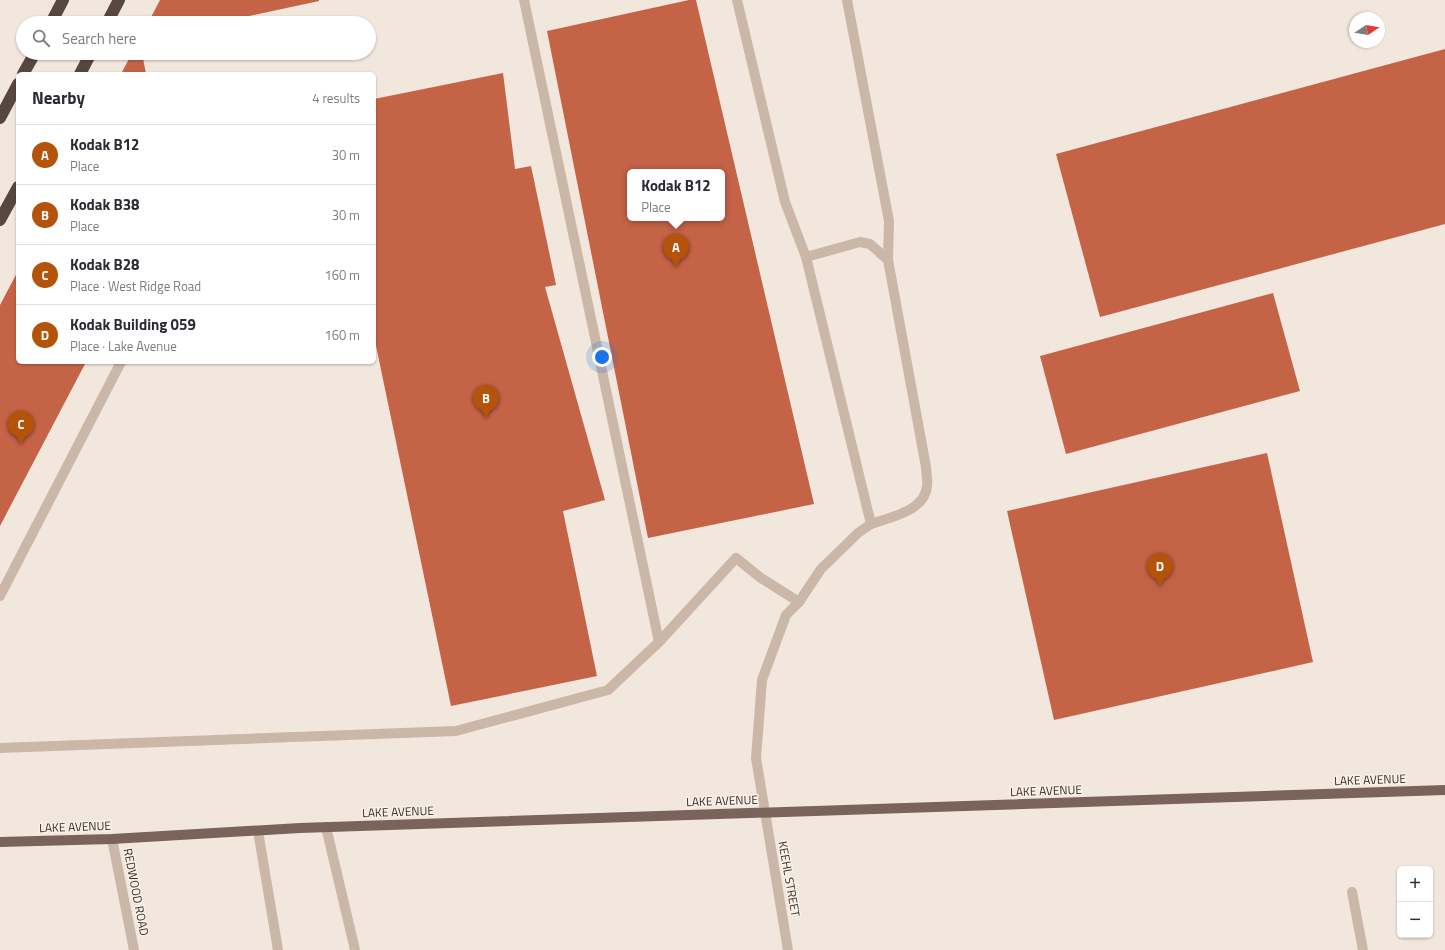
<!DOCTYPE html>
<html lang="en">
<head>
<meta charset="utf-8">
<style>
  body { margin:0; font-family:"Titillium Web",sans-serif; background:#f7f7f7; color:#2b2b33 }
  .controls { position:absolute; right:12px; bottom:12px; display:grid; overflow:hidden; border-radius:6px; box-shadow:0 1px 3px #0004 }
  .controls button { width:36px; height:36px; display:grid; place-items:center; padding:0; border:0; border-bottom:1px solid #e1e1e2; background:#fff; color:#2b2b33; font:20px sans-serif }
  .compass { position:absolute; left:1349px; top:12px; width:36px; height:36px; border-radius:50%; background:#fff; box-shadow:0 1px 3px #0004; rotate:78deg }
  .you { position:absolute; left:602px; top:357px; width:14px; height:14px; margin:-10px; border:3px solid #fff; border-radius:50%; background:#1a73e8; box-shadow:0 0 0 6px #1a73e833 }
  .badge { display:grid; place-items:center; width:26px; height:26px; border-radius:50%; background:#b45309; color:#fff; font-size:13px; font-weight:700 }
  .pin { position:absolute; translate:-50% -33px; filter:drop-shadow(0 1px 2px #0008) }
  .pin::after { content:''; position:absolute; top:21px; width:14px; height:12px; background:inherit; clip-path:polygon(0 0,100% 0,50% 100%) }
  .popup { position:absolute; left:627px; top:169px; width:98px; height:52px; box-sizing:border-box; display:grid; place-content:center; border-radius:6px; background:#fff; filter:drop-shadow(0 1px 3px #0005); font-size:13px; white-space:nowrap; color:#7c7c81 }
  .popup b { font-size:15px; color:#2b2b33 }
  .popup::after { content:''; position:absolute; left:50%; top:100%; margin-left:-8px; border:8px solid transparent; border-top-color:#fff }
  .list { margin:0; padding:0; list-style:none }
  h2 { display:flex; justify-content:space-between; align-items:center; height:52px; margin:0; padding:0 16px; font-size:17px }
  h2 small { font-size:13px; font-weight:400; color:#7c7c81 }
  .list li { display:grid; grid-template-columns:26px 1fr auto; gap:12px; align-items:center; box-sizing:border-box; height:60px; padding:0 16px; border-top:1px solid #e1e1e2 }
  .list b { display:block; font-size:15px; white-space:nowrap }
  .list p { margin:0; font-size:13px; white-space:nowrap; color:#7c7c81 }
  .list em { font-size:13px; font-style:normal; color:#7c7c81 }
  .icon { flex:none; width:22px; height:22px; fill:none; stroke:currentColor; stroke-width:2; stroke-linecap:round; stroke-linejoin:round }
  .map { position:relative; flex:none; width:1445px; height:950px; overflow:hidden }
  .search { position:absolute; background:#fff; box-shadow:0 1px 3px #0004; left:16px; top:16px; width:360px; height:44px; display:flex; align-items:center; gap:10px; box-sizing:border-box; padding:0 14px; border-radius:22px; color:#7c7c81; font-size:15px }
  .panel { position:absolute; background:#fff; box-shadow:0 1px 3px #0004; left:16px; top:72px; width:360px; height:292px; border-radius:6px }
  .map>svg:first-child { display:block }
  .building { fill:#c56347; fill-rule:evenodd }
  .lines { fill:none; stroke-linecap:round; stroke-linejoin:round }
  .lane { stroke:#cab7a8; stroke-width:10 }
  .street { stroke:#cab7a8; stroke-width:10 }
  .primary { stroke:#79635a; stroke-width:10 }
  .highway { stroke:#584740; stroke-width:12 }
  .labels { text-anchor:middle; stroke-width:3; stroke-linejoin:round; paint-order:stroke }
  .street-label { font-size:12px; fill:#372d28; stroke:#faf2e9 }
</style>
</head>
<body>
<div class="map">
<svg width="1445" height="950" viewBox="0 0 1445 950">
  <rect width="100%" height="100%" fill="#f2e7dd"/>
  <g class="building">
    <path d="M 160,0 L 319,0 L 319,1 L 217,23 L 148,23 Z"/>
    <path d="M 689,0 L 696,0 L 814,504 L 648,538 L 547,31 ZM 630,172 L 722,172 L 722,218 L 630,218 Z"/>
    <path d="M 1445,49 L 1445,224 L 1100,317 L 1056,154 Z"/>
    <path d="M 132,53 L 142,53 L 146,74 L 121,74 Z"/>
    <path d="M 503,73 L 515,169 L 531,166 L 556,285 L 545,287 L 605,500 L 563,511 L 597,676 L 451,706 L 374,336 L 374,99 Z"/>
    <path d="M 18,271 L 18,362 L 86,362 L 0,526 L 0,305 Z"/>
    <path d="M 1273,293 L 1300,391 L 1066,454 L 1040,356 Z"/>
    <path d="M 1267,453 L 1313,662 L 1054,720 L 1007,511 Z"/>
  </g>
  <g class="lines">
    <g class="lane">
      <path d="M 524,0 L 659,642"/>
      <path d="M 737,0 L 785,202 L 806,257 L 871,524 L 858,533 L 821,569 L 799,602 L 786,615 L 762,680 L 756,758 L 788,950"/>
      <path d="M 847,0 L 889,221 L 888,260"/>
      <path d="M 806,257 L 860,242 L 870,244 L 888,260 L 926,467 C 926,473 928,480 927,486 C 925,511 891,517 871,524"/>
      <path d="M 0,596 L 121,362"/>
      <path d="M 0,748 L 456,731 L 608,690 L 659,642 L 736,558 L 761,578 L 799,602"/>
      <path d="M 326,827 L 355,950"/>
      <path d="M 258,831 L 278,950"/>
      <path d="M 1352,892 L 1363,950"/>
    </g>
    <path class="street" d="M 112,839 L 134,950"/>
    <path class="primary" d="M 0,842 L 112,839 L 300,828 L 1445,790"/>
    <g class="highway">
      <path d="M 51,23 L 63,0"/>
      <path d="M 107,23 L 119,0"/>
      <path d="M 23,74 L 35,53"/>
      <path d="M 80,74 L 91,53"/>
      <path d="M 0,118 L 18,84"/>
      <path d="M 0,220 L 18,187"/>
    </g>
  </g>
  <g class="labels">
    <g class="street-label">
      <text transform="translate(1370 780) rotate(-2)" y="4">LAKE AVENUE</text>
      <text transform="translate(1046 791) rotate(-2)" y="4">LAKE AVENUE</text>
      <text transform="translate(722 801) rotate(-2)" y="4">LAKE AVENUE</text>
      <text transform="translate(398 812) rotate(-2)" y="4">LAKE AVENUE</text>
      <text transform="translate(75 827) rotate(-2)" y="4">LAKE AVENUE</text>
      <text transform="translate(789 879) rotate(80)" y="4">KEEHL STREET</text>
      <text transform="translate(136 892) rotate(79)" y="4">REDWOOD ROAD</text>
    </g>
  </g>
</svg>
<div class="controls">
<button>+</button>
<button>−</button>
</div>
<svg class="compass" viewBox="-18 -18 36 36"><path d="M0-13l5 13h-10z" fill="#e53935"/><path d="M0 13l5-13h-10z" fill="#7c7c81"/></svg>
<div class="you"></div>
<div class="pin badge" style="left:676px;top:267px">A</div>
<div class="popup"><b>Kodak B12</b>Place</div>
<div class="pin badge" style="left:486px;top:418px">B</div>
<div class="pin badge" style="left:21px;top:444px">C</div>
<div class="pin badge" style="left:1160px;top:586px">D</div>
<div class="search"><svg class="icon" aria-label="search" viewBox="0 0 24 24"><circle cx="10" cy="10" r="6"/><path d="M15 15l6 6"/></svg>Search here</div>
<section class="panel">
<h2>Nearby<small>4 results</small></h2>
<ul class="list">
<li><span class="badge">A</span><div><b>Kodak B12</b><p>Place</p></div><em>30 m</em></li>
<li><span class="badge">B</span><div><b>Kodak B38</b><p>Place</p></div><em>30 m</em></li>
<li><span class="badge">C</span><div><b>Kodak B28</b><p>Place · West Ridge Road</p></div><em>160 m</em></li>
<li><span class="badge">D</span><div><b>Kodak Building 059</b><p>Place · Lake Avenue</p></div><em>160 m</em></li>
</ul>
</section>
</div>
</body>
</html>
